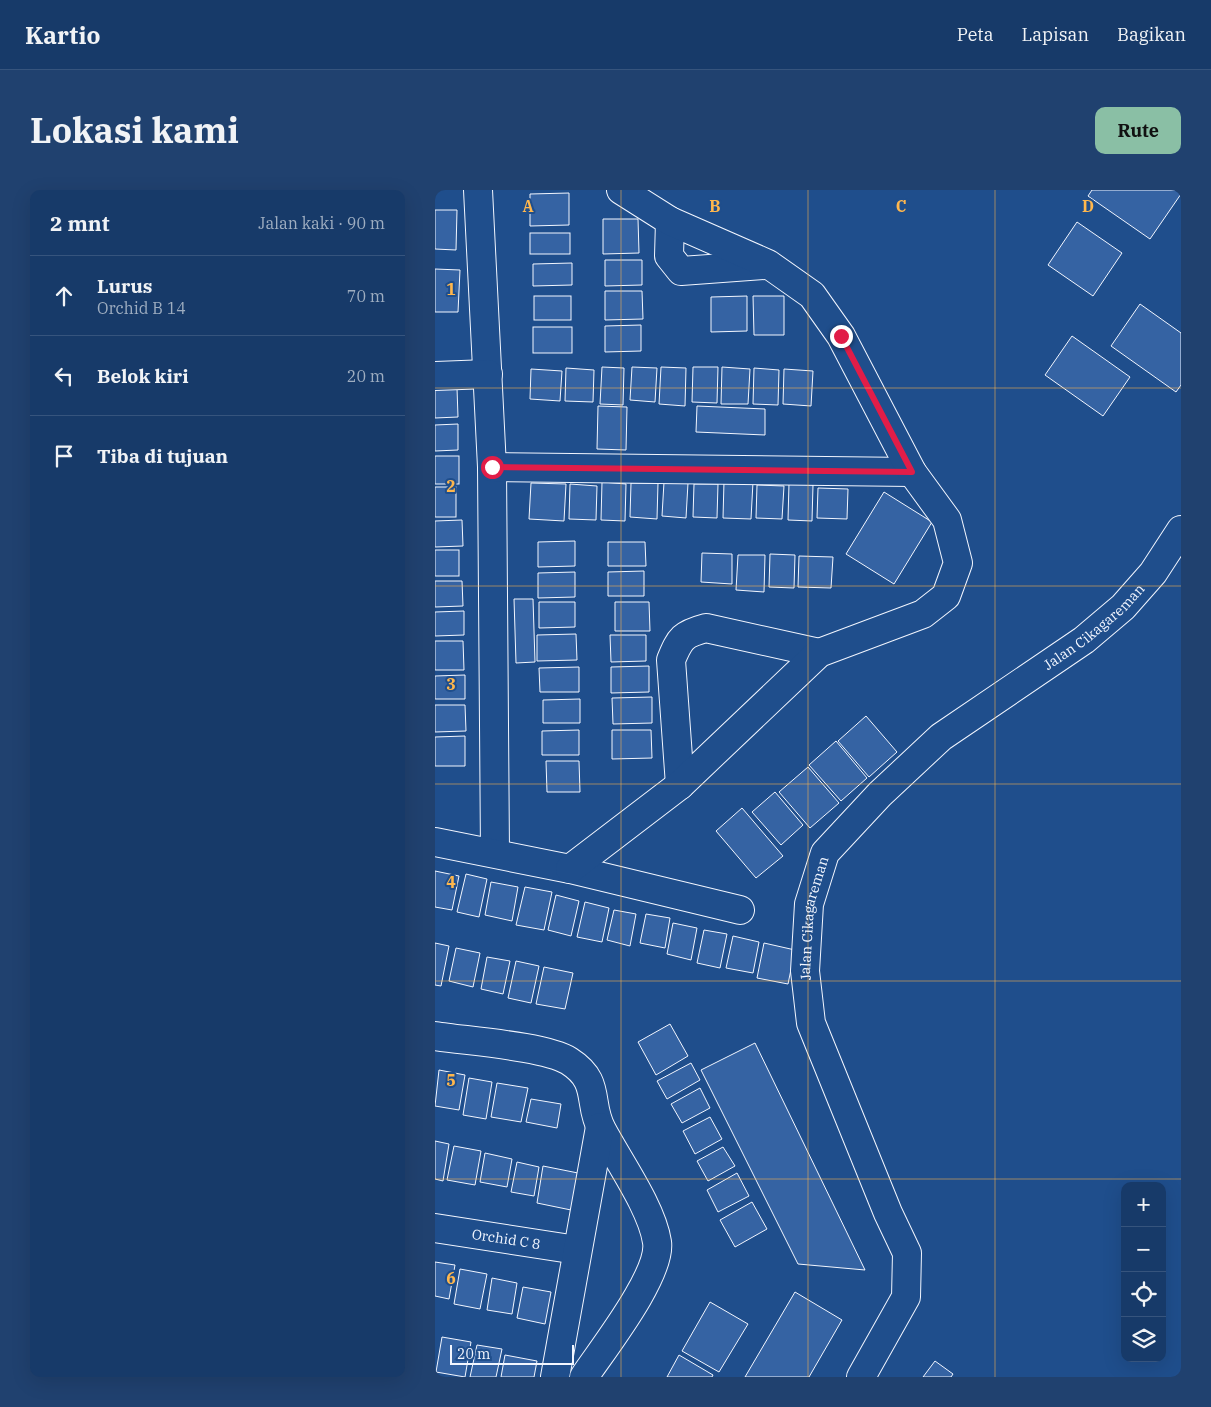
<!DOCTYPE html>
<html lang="id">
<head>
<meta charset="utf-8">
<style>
  body { margin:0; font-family:"IBM Plex Serif",serif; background:#20416f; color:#f1f3f6 }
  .controls { position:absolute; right:15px; bottom:15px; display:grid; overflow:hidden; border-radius:10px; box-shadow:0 5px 20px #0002 }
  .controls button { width:45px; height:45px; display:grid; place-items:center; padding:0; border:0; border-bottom:1px solid #36547d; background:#173a69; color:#f1f3f6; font:25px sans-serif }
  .scale { position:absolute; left:15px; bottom:12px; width:124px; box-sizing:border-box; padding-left:5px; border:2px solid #f2f6ff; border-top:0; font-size:14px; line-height:18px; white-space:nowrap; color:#f2f6ff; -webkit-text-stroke:4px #1f4e8c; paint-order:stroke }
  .stop { position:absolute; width:15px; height:15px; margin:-11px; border:4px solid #e11d48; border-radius:50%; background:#fff }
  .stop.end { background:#e11d48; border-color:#fff; box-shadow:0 1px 5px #0008 }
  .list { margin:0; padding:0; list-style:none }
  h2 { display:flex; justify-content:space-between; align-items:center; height:65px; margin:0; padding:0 20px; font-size:21px }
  h2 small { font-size:16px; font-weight:400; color:#9eadc0 }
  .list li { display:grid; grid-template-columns:32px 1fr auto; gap:15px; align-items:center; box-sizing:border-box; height:80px; padding:0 20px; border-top:1px solid #36547d }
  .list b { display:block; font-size:19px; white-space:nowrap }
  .list p { margin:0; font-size:16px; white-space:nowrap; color:#9eadc0 }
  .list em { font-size:16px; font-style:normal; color:#9eadc0 }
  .icon { flex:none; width:28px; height:28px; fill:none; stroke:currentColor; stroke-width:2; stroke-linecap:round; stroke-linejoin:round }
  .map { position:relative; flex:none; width:746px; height:1187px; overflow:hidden; border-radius:10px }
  header { display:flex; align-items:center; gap:30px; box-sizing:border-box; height:70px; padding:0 25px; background:#173a69; border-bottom:1px solid #36547d }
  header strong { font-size:24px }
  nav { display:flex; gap:28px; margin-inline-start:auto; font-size:18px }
  .intro { display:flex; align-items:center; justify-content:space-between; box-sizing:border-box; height:120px; padding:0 30px }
  h1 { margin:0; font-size:35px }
  .button { padding:12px 22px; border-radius:10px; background:#8abfa5; color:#111; font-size:18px; font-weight:700 }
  main { display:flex; gap:30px; padding:0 30px }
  aside { flex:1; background:#173a69; border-radius:10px; box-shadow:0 5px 20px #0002 }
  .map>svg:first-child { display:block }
  .building { fill:#3563a3; stroke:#f2f6ff }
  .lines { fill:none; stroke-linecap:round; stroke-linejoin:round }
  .minor-casing { stroke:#f2f6ff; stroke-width:30 }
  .tertiary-casing { stroke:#f2f6ff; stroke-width:30 }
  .minor { stroke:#1f4e8c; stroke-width:28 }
  .tertiary { stroke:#1f4e8c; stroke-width:28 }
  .route { stroke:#e11d48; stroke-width:6 }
  .grid { fill:none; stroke:#ffb74d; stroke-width:1; stroke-opacity:0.55 }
  .labels { text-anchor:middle; stroke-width:4; stroke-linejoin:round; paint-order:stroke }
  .street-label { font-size:14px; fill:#f2f6ff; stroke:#1f4e8c }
  .grid-label { font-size:16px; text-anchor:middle; font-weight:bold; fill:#ffb74d; stroke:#1f4e8c; stroke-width:4; stroke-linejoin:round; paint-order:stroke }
</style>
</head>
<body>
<header>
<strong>Kartio</strong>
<nav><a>Peta</a><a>Lapisan</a><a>Bagikan</a></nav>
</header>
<div class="intro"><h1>Lokasi kami</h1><a class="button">Rute</a></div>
<main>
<aside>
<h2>2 mnt<small>Jalan kaki · 90 m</small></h2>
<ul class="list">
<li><svg class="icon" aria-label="ahead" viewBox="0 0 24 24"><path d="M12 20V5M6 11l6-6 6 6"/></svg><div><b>Lurus</b><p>Orchid B 14</p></div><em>70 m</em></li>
<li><svg class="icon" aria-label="left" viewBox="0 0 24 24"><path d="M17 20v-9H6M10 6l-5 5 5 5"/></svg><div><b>Belok kiri</b></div><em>20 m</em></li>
<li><svg class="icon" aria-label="arrive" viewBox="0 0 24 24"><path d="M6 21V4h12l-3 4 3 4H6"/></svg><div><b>Tiba di tujuan</b></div></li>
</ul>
</aside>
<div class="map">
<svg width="746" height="1187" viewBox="0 0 746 1187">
  <rect width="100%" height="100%" fill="#1f4e8c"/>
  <g class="building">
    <path d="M 657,0 L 746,0 L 746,4 L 715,49 L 653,6 Z"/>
    <path d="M 134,3 L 134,35 L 95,36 L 95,4 Z"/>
    <path d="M 0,20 L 22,20 L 21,60 L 0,59 Z"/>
    <path d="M 168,29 L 203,29 L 204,63 L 168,64 Z"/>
    <path d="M 642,32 L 687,63 L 658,106 L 613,75 Z"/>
    <rect x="95" y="43" width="40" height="21"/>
    <path d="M 170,70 L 207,70 L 207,95 L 170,96 Z"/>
    <path d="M 137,73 L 137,95 L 98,96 L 98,74 Z"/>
    <path d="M 0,79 L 25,80 L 23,122 L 0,122 Z"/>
    <path d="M 170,101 L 207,101 L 208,129 L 170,130 Z"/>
    <rect x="99" y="106" width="37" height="24"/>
    <path d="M 312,106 L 312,141 L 276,142 L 276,107 Z"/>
    <path d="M 318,106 L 349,106 L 349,145 L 319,145 Z"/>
    <path d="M 705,114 L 746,143 L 746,195 L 741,202 L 676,156 Z"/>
    <path d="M 206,135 L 206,161 L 170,162 L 170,136 Z"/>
    <rect x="98" y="137" width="39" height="26"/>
    <path d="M 637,146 L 695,187 L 668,226 L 610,185 Z"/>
    <path d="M 167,177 L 189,178 L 188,215 L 165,214 Z"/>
    <path d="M 197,177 L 222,178 L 220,212 L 195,210 Z"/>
    <path d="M 226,177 L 251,178 L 250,216 L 224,214 Z"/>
    <path d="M 258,177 L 283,177 L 282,213 L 257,212 Z"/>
    <path d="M 287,177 L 315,179 L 313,214 L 286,214 Z"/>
    <path d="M 131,178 L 159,180 L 158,212 L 130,211 Z"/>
    <path d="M 319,178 L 344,180 L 343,215 L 318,214 Z"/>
    <path d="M 96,179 L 127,181 L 125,211 L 95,209 Z"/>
    <path d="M 349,179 L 378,181 L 376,216 L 348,214 Z"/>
    <path d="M 22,198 L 23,227 L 0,228 L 0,199 Z"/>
    <path d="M 163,216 L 192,217 L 191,260 L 162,259 Z"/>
    <path d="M 262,216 L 330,219 L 330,245 L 261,242 Z"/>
    <path d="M 23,234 L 23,260 L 0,261 L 0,235 Z"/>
    <rect x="0" y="266" width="24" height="28"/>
    <path d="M 289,291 L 318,292 L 316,329 L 288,328 Z"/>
    <path d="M 167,292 L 191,294 L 190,331 L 166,330 Z"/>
    <path d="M 229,292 L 253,293 L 251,328 L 227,326 Z"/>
    <path d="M 96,293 L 131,294 L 129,331 L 94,329 Z"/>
    <path d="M 196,293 L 223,293 L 222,329 L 195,327 Z"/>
    <path d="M 354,293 L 378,295 L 377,331 L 353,330 Z"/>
    <path d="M 135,294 L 162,296 L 161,330 L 134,329 Z"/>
    <path d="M 259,294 L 283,294 L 282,328 L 258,327 Z"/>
    <path d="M 322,295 L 349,296 L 347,329 L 321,328 Z"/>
    <rect x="0" y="297" width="21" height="30"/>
    <path d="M 383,298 L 413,299 L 412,329 L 382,328 Z"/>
    <path d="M 449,302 L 497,332 L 459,394 L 411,364 Z"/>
    <path d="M 27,330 L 28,356 L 0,357 L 0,331 Z"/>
    <path d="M 140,351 L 140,376 L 103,377 L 103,352 Z"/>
    <path d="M 173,352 L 210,352 L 211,376 L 173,376 Z"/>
    <rect x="0" y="360" width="24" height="26"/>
    <path d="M 267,363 L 297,364 L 297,394 L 266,392 Z"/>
    <path d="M 335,364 L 360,365 L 359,398 L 334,397 Z"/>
    <path d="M 303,365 L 330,365 L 329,402 L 301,400 Z"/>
    <path d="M 364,366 L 398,367 L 396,398 L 363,397 Z"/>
    <path d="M 209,381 L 209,406 L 173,406 L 173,382 Z"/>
    <path d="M 140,382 L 140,407 L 103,408 L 103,383 Z"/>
    <path d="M 0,391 L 27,391 L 28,416 L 0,417 Z"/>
    <path d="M 79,409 L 98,409 L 100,472 L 81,473 Z"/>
    <path d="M 104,412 L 140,412 L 140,437 L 104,438 Z"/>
    <path d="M 180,412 L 214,412 L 215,441 L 180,441 Z"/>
    <path d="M 29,421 L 29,445 L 0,446 L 0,422 Z"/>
    <path d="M 141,444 L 142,470 L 102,471 L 102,445 Z"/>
    <path d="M 175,445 L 211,445 L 211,471 L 176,472 Z"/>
    <path d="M 0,451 L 28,451 L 29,480 L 0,480 Z"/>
    <path d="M 214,476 L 214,502 L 176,503 L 176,477 Z"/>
    <path d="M 144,477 L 144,502 L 105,502 L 104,478 Z"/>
    <path d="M 30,485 L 30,509 L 0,509 L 0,486 Z"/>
    <path d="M 217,507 L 217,533 L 178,534 L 177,508 Z"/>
    <path d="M 145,509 L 145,533 L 108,533 L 108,510 Z"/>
    <path d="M 0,515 L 30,515 L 31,541 L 0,542 Z"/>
    <path d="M 431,526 L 462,562 L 434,587 L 403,551 Z"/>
    <path d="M 144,540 L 144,565 L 107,565 L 107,541 Z"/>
    <path d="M 177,540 L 216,540 L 217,568 L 177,569 Z"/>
    <path d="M 30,546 L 30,576 L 0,576 L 0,547 Z"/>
    <path d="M 401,551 L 432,588 L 406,611 L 374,575 Z"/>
    <path d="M 111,571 L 144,571 L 145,602 L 112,602 Z"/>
    <path d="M 373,577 L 404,613 L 375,638 L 344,602 Z"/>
    <path d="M 340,602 L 368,635 L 346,655 L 317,622 Z"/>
    <path d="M 307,618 L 348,666 L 321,688 L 281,641 Z"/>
    <path d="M 0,681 L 24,686 L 17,720 L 0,717 Z"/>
    <path d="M 31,684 L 52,689 L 44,727 L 22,722 Z"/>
    <path d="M 56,692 L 83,697 L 77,731 L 50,725 Z"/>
    <path d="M 90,697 L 117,702 L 109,740 L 81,735 Z"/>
    <path d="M 121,705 L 144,711 L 136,746 L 113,740 Z"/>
    <path d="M 150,712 L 174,718 L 167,752 L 142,747 Z"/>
    <path d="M 179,720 L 201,724 L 195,756 L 172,750 Z"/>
    <path d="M 211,724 L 235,728 L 230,758 L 205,753 Z"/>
    <path d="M 238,733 L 262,738 L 256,770 L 232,764 Z"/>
    <path d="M 269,740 L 292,744 L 285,778 L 262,773 Z"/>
    <path d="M 298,746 L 324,752 L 318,783 L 291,778 Z"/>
    <path d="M 0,753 L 14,756 L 6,796 L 0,795 Z"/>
    <path d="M 329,753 L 360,760 L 353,794 L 322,788 Z"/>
    <path d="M 21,758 L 45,763 L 38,797 L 14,791 Z"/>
    <path d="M 52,767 L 75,771 L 68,804 L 46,799 Z"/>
    <path d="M 81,771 L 104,776 L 96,813 L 73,808 Z"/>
    <path d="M 109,777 L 138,783 L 130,819 L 101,814 Z"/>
    <path d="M 235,834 L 253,866 L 221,885 L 203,852 Z"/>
    <path d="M 320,853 L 430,1080 L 363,1074 L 266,880 Z"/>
    <path d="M 256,873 L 265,890 L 232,909 L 222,891 Z"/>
    <path d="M 4,880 L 30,885 L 24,920 L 0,916 Z"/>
    <path d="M 34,888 L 57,892 L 51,929 L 28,925 Z"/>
    <path d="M 62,893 L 93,898 L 86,932 L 56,927 Z"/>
    <path d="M 265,898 L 275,918 L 247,933 L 236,914 Z"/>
    <path d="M 96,909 L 126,914 L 122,938 L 91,932 Z"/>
    <path d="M 275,927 L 287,949 L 260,964 L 248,941 Z"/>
    <path d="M 0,951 L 14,954 L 8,991 L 0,989 Z"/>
    <path d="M 19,956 L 46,961 L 40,995 L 12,990 Z"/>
    <path d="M 288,957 L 300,976 L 273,991 L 262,971 Z"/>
    <path d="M 50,963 L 77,969 L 72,997 L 45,992 Z"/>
    <path d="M 82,972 L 104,977 L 99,1006 L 76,1002 Z"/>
    <path d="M 108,976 L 143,983 L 136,1020 L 102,1013 Z"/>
    <path d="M 302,983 L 314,1006 L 283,1022 L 272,1000 Z"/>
    <path d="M 317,1012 L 332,1039 L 300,1057 L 285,1030 Z"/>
    <path d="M 0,1072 L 20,1075 L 14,1109 L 0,1106 Z"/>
    <path d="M 25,1079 L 52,1084 L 45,1119 L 19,1114 Z"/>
    <path d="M 57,1088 L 82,1093 L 77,1124 L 52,1120 Z"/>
    <path d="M 88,1097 L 116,1102 L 110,1134 L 82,1128 Z"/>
    <path d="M 360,1102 L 407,1130 L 374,1187 L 310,1187 Z"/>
    <path d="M 275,1112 L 313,1134 L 284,1182 L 247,1161 Z"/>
    <path d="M 7,1147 L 36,1152 L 30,1187 L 1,1182 Z"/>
    <path d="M 42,1155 L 67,1159 L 61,1187 L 35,1187 Z"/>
    <path d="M 70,1165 L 102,1171 L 99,1187 L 66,1187 Z"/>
    <path d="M 244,1165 L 278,1185 L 277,1187 L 232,1187 Z"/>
    <path d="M 500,1171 L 518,1184 L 516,1187 L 488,1187 Z"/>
  </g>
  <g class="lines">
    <g class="minor-casing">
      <g id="minor">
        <path d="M 43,0 L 57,277 L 60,663"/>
        <path d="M 235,31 L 234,66 L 246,81 L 330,75"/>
        <path d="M 0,186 L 53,184"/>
        <path d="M 57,277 L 477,282"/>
        <path d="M 245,595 L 236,470 C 245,448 248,444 271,438 L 384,463"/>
        <path d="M 0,652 L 135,679 L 305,720"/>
        <path d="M 135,679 L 245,595 L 384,463 L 488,424 L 511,406 L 523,373 L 512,330 L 477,282 L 406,146 L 377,105 L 333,74 L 235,31 L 186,0"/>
        <path d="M 0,846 C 31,851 110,856 134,871 C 167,892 152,913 167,940 C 184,972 217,1018 222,1052 C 227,1084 167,1160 149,1187"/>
        <path id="s1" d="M 0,1038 L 142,1060"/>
        <path d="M 120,1187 L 165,937"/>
      </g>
    </g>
    <g class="tertiary-casing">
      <g id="tertiary">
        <path id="s2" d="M 426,1187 L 471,1107 L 472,1063 L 453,1023 L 376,833 L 370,781 L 374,714 L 390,663 L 445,604 L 506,547 L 649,450 L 688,417 L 718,383 L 746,340"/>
      </g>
    </g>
    <use href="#minor" class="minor"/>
    <use href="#tertiary" class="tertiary"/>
  </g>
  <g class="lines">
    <path class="route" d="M 57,277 L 477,282 L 406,146"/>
  </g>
  <path class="grid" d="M 186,0 L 186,1187M 373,0 L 373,1187M 560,0 L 560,1187M 0,198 L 746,198M 0,396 L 746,396M 0,594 L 746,594M 0,791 L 746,791M 0,989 L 746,989"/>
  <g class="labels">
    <g class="street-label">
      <text dy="5" stroke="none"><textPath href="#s2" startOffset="911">Jalan Cikagareman</textPath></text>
      <text dy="5" stroke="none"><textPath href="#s2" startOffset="491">Jalan Cikagareman</textPath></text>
      <text dy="5" stroke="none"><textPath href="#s1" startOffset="72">Orchid C 8</textPath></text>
    </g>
  </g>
  <g class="grid-label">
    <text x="93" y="22">A</text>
    <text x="280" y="22">B</text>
    <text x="466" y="22">C</text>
    <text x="653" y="22">D</text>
    <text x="16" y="105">1</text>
    <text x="16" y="302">2</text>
    <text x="16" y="500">3</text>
    <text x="16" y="698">4</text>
    <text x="16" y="896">5</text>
    <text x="16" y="1094">6</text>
  </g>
</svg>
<div class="controls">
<button>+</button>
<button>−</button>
<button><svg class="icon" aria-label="locate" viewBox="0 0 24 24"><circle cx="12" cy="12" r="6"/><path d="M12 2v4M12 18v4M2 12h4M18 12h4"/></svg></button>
<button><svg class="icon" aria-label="layers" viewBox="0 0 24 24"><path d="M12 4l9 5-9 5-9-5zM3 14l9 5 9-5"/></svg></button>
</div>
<div class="scale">20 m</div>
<div class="stop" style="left:57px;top:277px"></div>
<div class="stop end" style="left:406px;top:146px"></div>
</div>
</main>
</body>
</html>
